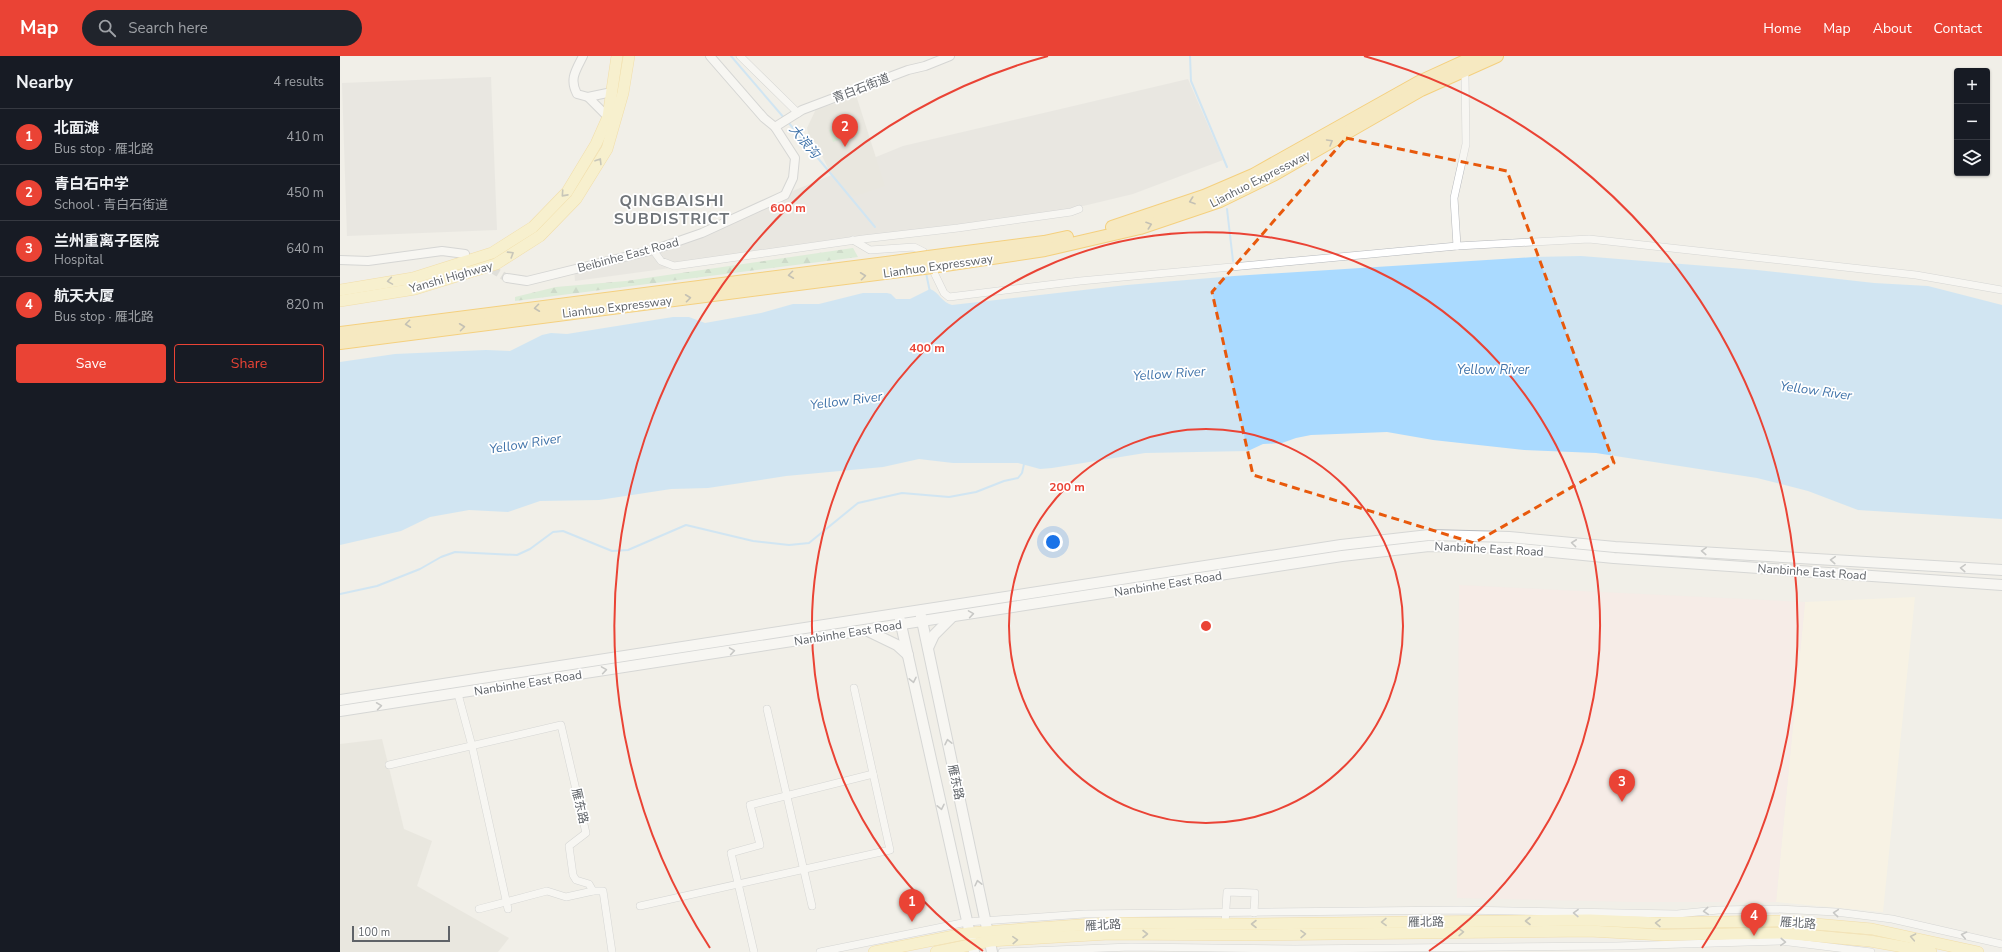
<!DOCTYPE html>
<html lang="en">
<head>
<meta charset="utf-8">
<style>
  body { margin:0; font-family:"Nunito Sans","Noto Sans SC",sans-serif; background:#20242c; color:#f1f3f6 }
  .controls { position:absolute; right:12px; top:12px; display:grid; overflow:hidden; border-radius:4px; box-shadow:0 1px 3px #0004 }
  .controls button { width:36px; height:36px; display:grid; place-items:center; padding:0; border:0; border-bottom:1px solid #363941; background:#171b24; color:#f1f3f6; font:20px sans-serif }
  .scale { position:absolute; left:12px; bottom:10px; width:98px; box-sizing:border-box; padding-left:4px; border:2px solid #5f6368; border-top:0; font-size:11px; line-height:14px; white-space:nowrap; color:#5f6368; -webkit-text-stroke:3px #fff; paint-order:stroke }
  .you { position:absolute; left:713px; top:486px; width:14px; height:14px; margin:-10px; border:3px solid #fff; border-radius:50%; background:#1a73e8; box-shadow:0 0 0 6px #1a73e833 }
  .badge { display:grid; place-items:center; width:26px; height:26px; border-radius:50%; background:#ea4335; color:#fff; font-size:13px; font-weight:700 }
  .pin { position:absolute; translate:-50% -33px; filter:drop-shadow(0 1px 2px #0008) }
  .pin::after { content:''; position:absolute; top:21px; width:14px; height:12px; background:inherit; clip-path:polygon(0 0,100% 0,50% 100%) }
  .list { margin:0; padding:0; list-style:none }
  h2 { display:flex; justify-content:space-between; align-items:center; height:52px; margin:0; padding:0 16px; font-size:17px }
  h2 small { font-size:13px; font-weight:400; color:#9ea1a6 }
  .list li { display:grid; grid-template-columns:26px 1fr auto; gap:12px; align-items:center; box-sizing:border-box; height:56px; padding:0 16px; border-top:1px solid #363941 }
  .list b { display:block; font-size:15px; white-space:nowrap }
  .list p { margin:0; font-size:13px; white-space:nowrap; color:#9ea1a6 }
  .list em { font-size:13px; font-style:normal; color:#9ea1a6 }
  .actions { display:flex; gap:8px; padding:12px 16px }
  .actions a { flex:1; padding:9px 0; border:1px solid #ea4335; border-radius:4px; text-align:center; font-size:14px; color:#ea4335 }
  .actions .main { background:#ea4335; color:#fff }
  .icon { flex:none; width:22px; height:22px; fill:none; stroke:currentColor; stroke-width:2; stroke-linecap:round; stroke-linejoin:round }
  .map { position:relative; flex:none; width:1662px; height:896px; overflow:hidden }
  header { display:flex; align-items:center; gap:24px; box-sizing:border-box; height:56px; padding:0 20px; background:#ea4335; color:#fff }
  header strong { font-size:19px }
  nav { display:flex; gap:22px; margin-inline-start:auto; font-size:14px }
  .search { width:280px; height:36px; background:#20242c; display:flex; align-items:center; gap:10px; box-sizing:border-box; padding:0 14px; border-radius:22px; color:#9ea1a6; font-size:15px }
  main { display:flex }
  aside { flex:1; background:#171b24 }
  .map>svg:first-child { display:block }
  .commercial { fill:#fef7e0 }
  .industrial { fill:#e0deda }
  .education { fill:#e1ded6 }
  .medical { fill:#fce8e6 }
  .forest { fill:url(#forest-firs) }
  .garden { fill:#c5e8c5 }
  .water { fill:#aadaff }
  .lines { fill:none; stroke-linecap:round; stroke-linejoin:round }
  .stream { stroke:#aadaff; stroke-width:2 }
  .tertiary-tunnel { stroke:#ccccc8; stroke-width:8; stroke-dasharray:8 4; stroke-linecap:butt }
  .minor-casing { stroke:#b5b8bc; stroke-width:8 }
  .tertiary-casing { stroke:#b5b8bc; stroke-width:10 }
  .secondary-casing { stroke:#b6babf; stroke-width:12 }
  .primary-casing { stroke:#f2c960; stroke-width:12 }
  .motorway-casing { stroke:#f9ab00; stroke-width:14 }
  .minor { stroke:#fff; stroke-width:7 }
  .tertiary { stroke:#fff; stroke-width:8 }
  .secondary { stroke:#fff; stroke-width:10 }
  .primary { stroke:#fff2af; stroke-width:11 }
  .motorway { stroke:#fde293; stroke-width:12 }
  .motorway-bridge-casing { stroke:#f9ab00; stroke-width:14; stroke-linecap:butt }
  .motorway-bridge { stroke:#fde293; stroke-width:12 }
  .oneway { stroke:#8e8975 }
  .oneway2 { stroke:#979581 }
  .oneway3 { stroke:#979a9d }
  .marked { fill:none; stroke:#e8590c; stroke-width:3; stroke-dasharray:8 5; stroke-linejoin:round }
  .ring { fill:none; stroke:#ea4335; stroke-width:2 }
  .labels { text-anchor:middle; stroke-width:3.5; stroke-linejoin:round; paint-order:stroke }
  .street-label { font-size:12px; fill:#5f6368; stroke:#fff }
  .water-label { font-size:13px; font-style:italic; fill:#4174aa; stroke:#fff }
  .district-label { font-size:16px; font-weight:bold; letter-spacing:1px; fill:#70757a; stroke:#fff }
  .centre { fill:#ea4335; stroke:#fff; stroke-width:2 }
  .ring-label { font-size:12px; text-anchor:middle; font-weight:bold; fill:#ea4335; stroke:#fff; stroke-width:3.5; stroke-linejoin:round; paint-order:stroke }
</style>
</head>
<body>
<header>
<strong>Map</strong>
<div class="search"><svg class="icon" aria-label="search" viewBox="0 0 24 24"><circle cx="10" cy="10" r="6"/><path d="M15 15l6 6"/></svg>Search here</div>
<nav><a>Home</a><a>Map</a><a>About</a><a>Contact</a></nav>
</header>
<main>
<aside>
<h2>Nearby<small>4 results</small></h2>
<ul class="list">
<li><span class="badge">1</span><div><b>北面滩</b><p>Bus stop · 雁北路</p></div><em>410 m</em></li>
<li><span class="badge">2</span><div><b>青白石中学</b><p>School · 青白石街道</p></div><em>450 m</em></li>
<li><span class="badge">3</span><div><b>兰州重离子医院</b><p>Hospital</p></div><em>640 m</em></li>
<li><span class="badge">4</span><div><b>航天大厦</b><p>Bus stop · 雁北路</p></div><em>820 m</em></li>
</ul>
<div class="actions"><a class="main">Save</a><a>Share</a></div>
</aside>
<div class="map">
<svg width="1662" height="896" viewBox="0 0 1662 896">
  <defs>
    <pattern id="forest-firs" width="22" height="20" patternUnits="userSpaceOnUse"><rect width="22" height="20" fill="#c5e8c5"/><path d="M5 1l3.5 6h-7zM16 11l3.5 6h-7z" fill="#a3c0a4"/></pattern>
  </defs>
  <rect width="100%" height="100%" fill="#f1efe8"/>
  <path class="commercial" d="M 1575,541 L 1543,856 L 1436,846 L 1465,546 Z"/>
  <g class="industrial">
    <path d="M 151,21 L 157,174 L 7,180 L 2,27 Z"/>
    <path d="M 848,23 L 883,104 L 793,138 L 689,163 L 235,225 L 234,211 L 329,189 L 412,158 L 455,134 L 563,90 Z"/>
  </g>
  <g class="education">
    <path d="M 516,39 L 545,130 L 513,141 L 491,118 L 477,90 L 468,77 L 467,72 L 476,53 L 504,45 Z"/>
    <path d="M 42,683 L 64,773 L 92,785 L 77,830 L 169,882 L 158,896 L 0,896 L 0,688 Z"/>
  </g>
  <path class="medical" d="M 1119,529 L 1465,546 L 1436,846 L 1294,846 L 1117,842 Z"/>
  <path class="forest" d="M 513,192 L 518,201 L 175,245 L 175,241 L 216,231 L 286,225 Z"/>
  <path class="garden" d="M 514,65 L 519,78 L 493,86 L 489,74 Z"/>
  <path class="water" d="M 1241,200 L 1417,214 L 1534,227 L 1588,230 L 1662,249 L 1662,463 L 1518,454 L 1468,435 L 1417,422 L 1256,397 L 1184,394 L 1093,384 L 1047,376 L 971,379 L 956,382 L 942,387 L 923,388 L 908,395 L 805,397 L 712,412 L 700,413 L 678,407 L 613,407 L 579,403 L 543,411 L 446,420 L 368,432 L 331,433 L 259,444 L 200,445 L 168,456 L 129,454 L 90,461 L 61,475 L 0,489 L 0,306 L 55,298 L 146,294 L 170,295 L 202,279 L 211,277 L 227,278 L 333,261 L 349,261 L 365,267 L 421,257 L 453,248 L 479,248 L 523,237 L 547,237 L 551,238 L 556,243 L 570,243 L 590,233 C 599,236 602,247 612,249 L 787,229 L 894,220 L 1194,201 Z"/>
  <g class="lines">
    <g class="stream">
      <path d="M 391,0 L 445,63"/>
      <path d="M 850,0 L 851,25 L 887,111"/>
      <path d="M 448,66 L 535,171"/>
      <path d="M 887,153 L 893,205"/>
      <path d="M 586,217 L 590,236"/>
      <path d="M 0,538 L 37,530 L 80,513 L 101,501 L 115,496 L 177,499 L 190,493 L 213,476 L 223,475 L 272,495 L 288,494 L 346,469 L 413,485 L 449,489 L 469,487 L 518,447 L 562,437 L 609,441 L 636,436 L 664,425 L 678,422 L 682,417 L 684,408"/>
    </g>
    <path class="tertiary-tunnel" d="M 131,201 L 167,222"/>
    <g class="minor-casing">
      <g id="minor">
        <path d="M 400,0 L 458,57"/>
        <path d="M 513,184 L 530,194 L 574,191 L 584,196 L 604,237 L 609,241 L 740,225 L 1117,190 L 1249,183 L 1576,219 L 1662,234"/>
        <path d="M 1117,190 L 1114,142 L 1126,88 L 1125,20"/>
        <path d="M 313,194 L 321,205 L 334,210 L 523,183 L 618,172 L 731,156 L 739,153"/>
        <path d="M 118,638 L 132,690 L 168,853"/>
        <path d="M 427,653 L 472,850"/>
        <path d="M 49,709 L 221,669 L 246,777 L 229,790 L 233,819 L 236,824 L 249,828 L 253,835 L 263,835 L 272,896"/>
        <path d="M 300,850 L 550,794 L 514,632"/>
        <path d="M 139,853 L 207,835 L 226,841 L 253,835"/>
        <path d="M 885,868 L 887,836 L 915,837 L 914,857"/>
        <path d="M 414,896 L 391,797 L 420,789 L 410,749 L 533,718"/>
        <path d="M 480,896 L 627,866 L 744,858 L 1121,854 L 1337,858 L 1378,854 L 1436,853 L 1496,856 L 1552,863 L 1662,888"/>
        <path d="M 662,896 L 791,891 L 955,893 L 1277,890 L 1441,885 L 1531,896"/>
      </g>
    </g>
    <g class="tertiary-casing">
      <g id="tertiary">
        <path d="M 243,0 C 236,14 229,23 237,38 L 248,41"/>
        <path d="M 268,61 L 248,41 L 272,36"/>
        <path d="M 435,71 L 462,54 L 568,14 L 585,10 L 610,0"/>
        <path d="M 0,204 L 28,205 L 102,195 L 125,198"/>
        <path d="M 167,222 L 187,225 L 313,194 L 362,177 L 445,139 L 453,122 L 455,102 L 435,71 L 424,62 L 370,0"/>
      </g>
    </g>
    <g class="secondary-casing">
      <g id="secondary">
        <path d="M 581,560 L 652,896"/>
        <path d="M 560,564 L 634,896"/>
        <path d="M 528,575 L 557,589 L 568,599"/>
        <path d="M 588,592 L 594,579 L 612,561"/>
        <path d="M 0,644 L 1001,489 L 1089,479 L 1169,481 L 1275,491 L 1662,514"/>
        <path d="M 0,655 L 1002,500 L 1089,490 L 1172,492 L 1274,502 L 1662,529"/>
      </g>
    </g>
    <g class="primary-casing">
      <g id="primary">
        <path d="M 0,234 L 73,222 L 152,197 L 193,171 L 227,136 L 256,88 L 268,61 L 277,0"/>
        <path d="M 0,245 L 75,233 L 156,208 L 200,180 L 236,143 L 267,93 L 283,37 L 289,0"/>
        <path d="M 534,896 L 629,877 L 768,867 L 913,868 L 1250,864 L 1319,867 L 1441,865 L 1532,873 L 1638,896"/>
        <path d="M 596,896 L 650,885 L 769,878 L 912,879 L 1249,875 L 1323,879 L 1442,877 L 1530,885 L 1591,896"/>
      </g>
    </g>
    <g class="motorway-casing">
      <g id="motorway">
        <path d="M 772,171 L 864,140 L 913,119 L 1079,26 L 1136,0"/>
        <path d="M 588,201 L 704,186 L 727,181"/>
        <path d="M 592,211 L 705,194 L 800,172 L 880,145 L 935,118 L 1081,34 L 1157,0"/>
        <path d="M 0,277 L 554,206"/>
        <path d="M 0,287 L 560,215"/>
      </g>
    </g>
    <use href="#minor" class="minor"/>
    <use href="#tertiary" class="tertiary"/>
    <use href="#secondary" class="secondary"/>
    <use href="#primary" class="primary"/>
    <use href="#motorway" class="motorway"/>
    <g class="motorway-bridge-casing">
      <g id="motorway-bridge">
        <path d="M 554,206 L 588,201"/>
        <path d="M 560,215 L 592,211"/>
      </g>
    </g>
    <use href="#motorway-bridge" class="motorway-bridge"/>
  </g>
  <defs><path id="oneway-chevron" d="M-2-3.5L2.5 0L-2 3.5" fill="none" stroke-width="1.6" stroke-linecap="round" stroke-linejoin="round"/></defs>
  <g class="oneway">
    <use href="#oneway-chevron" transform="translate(990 86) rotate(-30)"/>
    <use href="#oneway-chevron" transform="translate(852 145) rotate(161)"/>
    <use href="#oneway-chevron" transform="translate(809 169) rotate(-19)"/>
    <use href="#oneway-chevron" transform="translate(451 219) rotate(173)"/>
    <use href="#oneway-chevron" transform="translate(523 220) rotate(-7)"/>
    <use href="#oneway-chevron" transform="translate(348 242) rotate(-7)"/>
    <use href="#oneway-chevron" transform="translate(197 252) rotate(173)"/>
    <use href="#oneway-chevron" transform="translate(68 268) rotate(173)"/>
    <use href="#oneway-chevron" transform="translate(122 271) rotate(-7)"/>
  </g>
  <g class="oneway2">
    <use href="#oneway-chevron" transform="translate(259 105) rotate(-58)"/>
    <use href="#oneway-chevron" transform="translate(224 138) rotate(132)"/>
    <use href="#oneway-chevron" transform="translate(171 198) rotate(-32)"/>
    <use href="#oneway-chevron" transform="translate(50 225) rotate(171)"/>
    <use href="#oneway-chevron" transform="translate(1188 865) rotate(180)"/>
    <use href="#oneway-chevron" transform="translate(1044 866) rotate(179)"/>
    <use href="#oneway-chevron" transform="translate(1318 867) rotate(-179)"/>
    <use href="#oneway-chevron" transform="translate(914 868) rotate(180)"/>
    <use href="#oneway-chevron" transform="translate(1121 876) rotate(-1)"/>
    <use href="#oneway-chevron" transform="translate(805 878)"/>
    <use href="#oneway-chevron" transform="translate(963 878) rotate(-1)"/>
    <use href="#oneway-chevron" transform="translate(1573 881) rotate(-169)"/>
    <use href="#oneway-chevron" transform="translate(675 884) rotate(-3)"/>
  </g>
  <g class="oneway3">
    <use href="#oneway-chevron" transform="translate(1234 487) rotate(-174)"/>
    <use href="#oneway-chevron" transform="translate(1364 495) rotate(-177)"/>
    <use href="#oneway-chevron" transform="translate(1493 504) rotate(-176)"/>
    <use href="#oneway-chevron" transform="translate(1623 512) rotate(-176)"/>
    <use href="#oneway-chevron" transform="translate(631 558) rotate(-9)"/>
    <use href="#oneway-chevron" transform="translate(392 595) rotate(-9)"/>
    <use href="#oneway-chevron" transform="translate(264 614) rotate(-9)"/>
    <use href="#oneway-chevron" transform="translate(573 624) rotate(78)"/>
    <use href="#oneway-chevron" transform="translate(39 650) rotate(-8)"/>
    <use href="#oneway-chevron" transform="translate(608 686) rotate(-102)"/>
    <use href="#oneway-chevron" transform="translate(601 751) rotate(78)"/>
    <use href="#oneway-chevron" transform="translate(638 827) rotate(-103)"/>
    <use href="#oneway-chevron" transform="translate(1366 855) rotate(175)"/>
    <use href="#oneway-chevron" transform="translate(1236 857) rotate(-179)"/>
    <use href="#oneway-chevron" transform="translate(1496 857) rotate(-175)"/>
    <use href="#oneway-chevron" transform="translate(1624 879) rotate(-168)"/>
    <use href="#oneway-chevron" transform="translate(1443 886) rotate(4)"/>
  </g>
  <path d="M0 0H1662V896H0ZM 1006,82 L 1167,115 L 1274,407 L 1134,487 L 913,419 L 872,236 Z" fill="#f1efe8" fill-opacity=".55" fill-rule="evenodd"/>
  <path class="marked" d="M 1006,82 L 1167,115 L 1274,407 L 1134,487 L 913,419 L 872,236 Z"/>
  <g class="ring">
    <circle cx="866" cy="570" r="197"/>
    <path d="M643 895A394 394 0 1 1 1089 895"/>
    <path d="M370 892A591 591 0 0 1 708 0M1024 0A591 591 0 0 1 1362 892"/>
  </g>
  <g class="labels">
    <g class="street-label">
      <text transform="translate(521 32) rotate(-21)" y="4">青白石街道</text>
      <text transform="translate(920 123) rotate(-27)" y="4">Lianhuo Expressway</text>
      <text transform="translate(288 199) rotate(-15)" y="4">Beibinhe East Road</text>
      <text transform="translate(598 210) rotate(-8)" y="4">Lianhuo Expressway</text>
      <text transform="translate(111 221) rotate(-16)" y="4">Yanshi Highway</text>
      <text transform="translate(277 251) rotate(-7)" y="4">Lianhuo Expressway</text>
      <text transform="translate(1149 493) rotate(3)" y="4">Nanbinhe East Road</text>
      <text transform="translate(1472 516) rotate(4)" y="4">Nanbinhe East Road</text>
      <text transform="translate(828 528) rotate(-9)" y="4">Nanbinhe East Road</text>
      <text transform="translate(508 577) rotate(-9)" y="4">Nanbinhe East Road</text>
      <text transform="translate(188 627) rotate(-9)" y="4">Nanbinhe East Road</text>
      <text transform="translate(616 726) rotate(78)" y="4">雁东路</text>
      <text transform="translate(240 750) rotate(77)" y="4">雁东路</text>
      <text transform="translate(1086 866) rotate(-1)" y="4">雁北路</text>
      <text transform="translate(1458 867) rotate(4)" y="4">雁北路</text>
      <text transform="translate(763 869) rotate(-3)" y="4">雁北路</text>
    </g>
    <g class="water-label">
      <text transform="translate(465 85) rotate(50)" y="5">大浪沟</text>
      <text x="1153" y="318">Yellow River</text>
      <text transform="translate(829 317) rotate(-4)" y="5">Yellow River</text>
      <text transform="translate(1476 334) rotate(8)" y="5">Yellow River</text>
      <text transform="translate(506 344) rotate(-7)" y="5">Yellow River</text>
      <text transform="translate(185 387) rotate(-9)" y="5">Yellow River</text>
    </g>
    <g class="district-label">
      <text x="332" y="150">QINGBAISHI<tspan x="332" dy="18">SUBDISTRICT</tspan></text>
    </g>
  </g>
  <circle cx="866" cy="570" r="6" class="centre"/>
  <g class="ring-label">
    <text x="448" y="156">600 m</text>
    <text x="587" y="296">400 m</text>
    <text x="727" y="435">200 m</text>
  </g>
</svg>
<div class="controls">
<button>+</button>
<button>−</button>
<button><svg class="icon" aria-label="layers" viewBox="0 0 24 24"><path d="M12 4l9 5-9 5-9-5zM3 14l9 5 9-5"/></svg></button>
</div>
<div class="scale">100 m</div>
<div class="you"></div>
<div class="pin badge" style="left:572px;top:866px">1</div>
<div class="pin badge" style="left:505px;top:91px">2</div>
<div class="pin badge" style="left:1282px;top:746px">3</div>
<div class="pin badge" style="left:1414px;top:880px">4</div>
</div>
</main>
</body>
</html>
